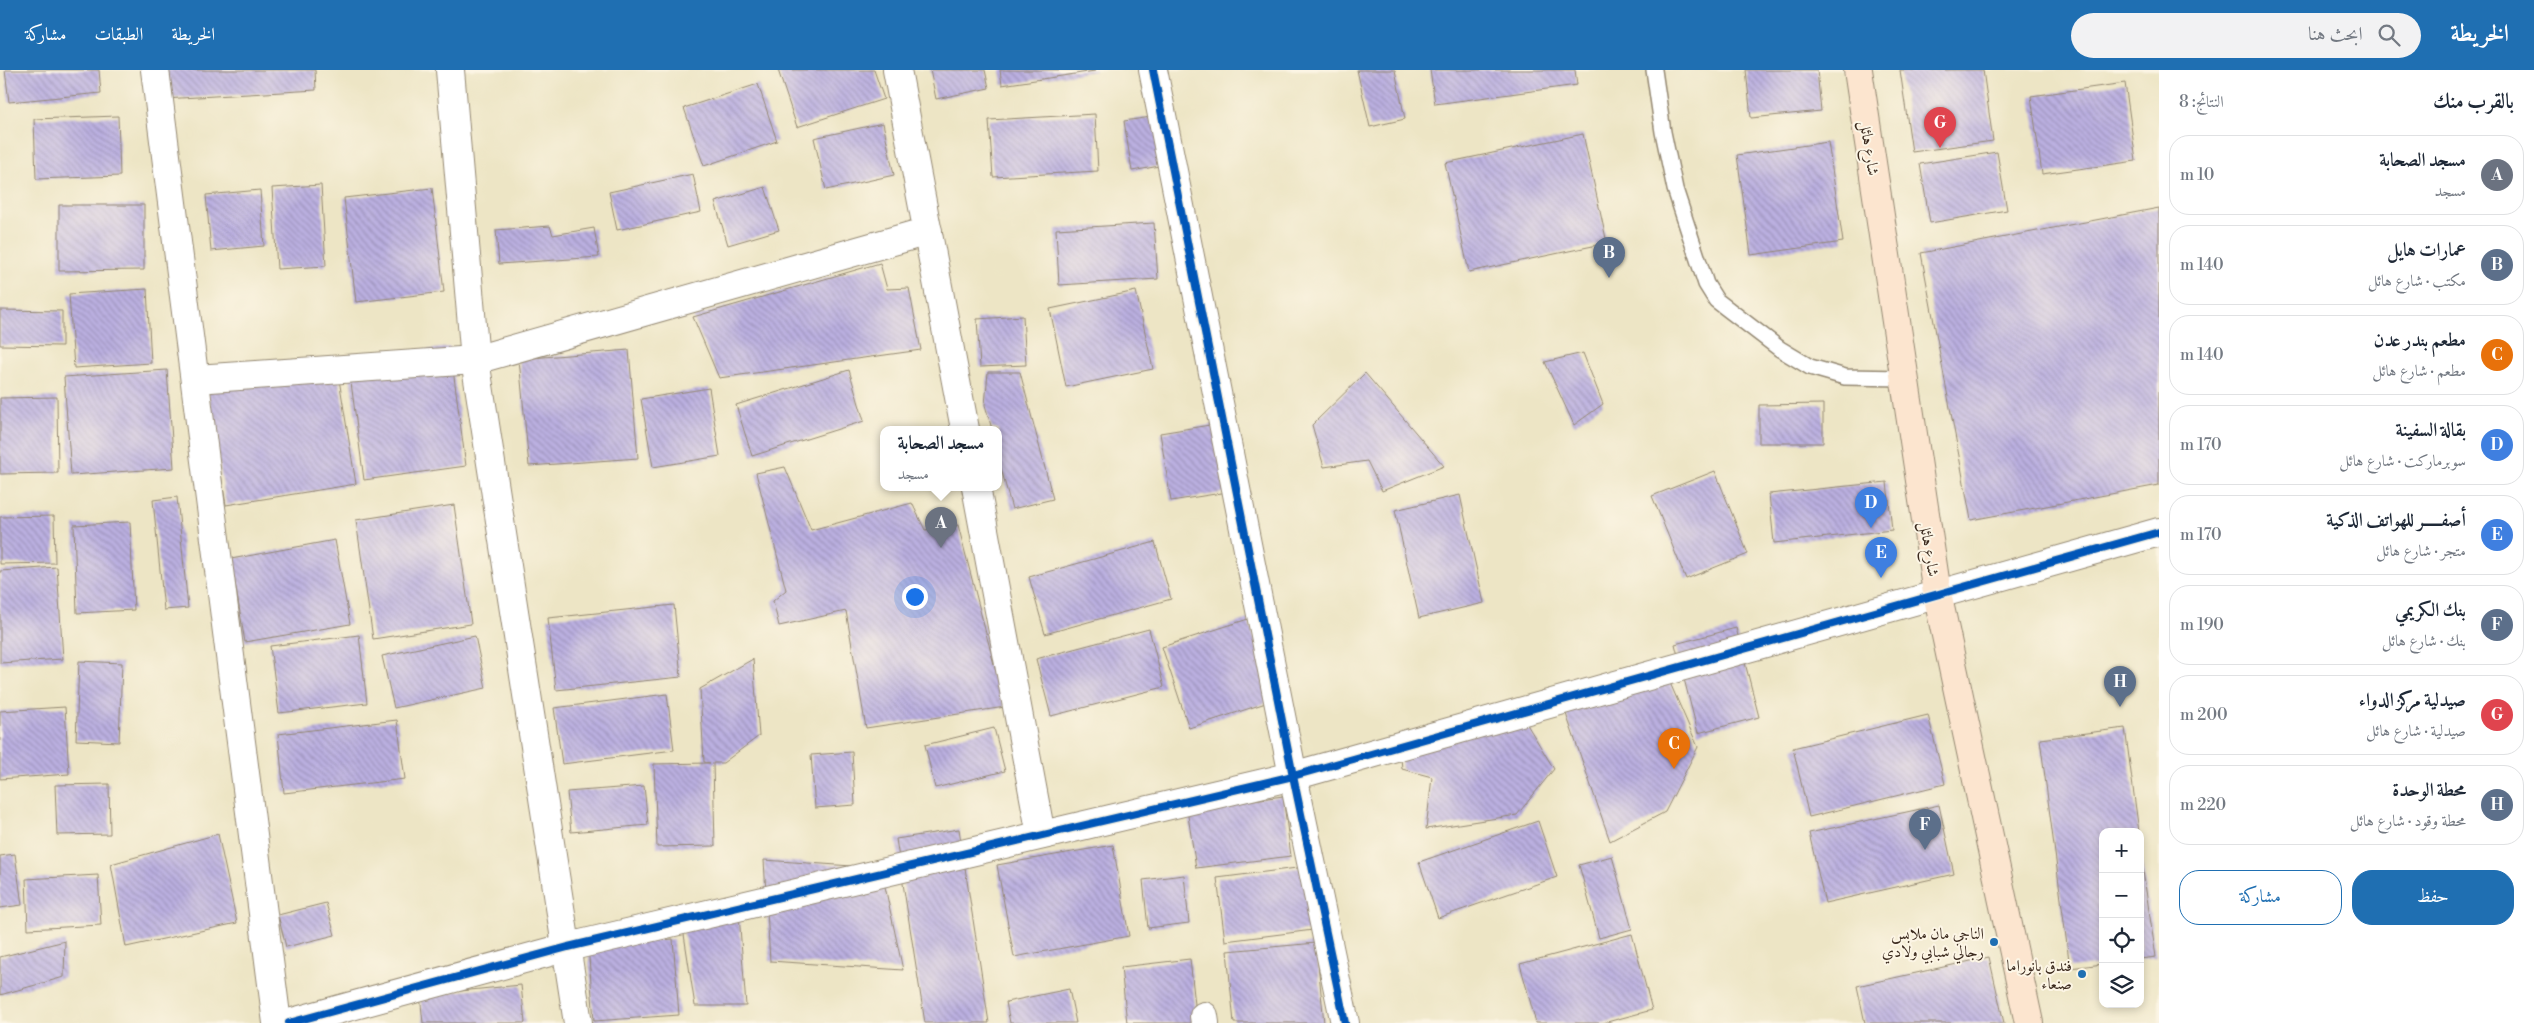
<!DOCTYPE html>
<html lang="ar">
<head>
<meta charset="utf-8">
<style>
  body { margin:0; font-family:"Libre Bodoni",Amiri,serif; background:#f2f2f3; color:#1f2937; direction:rtl }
  .controls { position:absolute; right:15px; bottom:15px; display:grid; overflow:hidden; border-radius:10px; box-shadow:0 2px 8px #0003 }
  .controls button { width:45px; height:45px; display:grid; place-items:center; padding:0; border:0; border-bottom:1px solid #e0e1e3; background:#fff; color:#1f2937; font:25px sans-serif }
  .you { position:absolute; left:914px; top:526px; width:18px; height:18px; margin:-12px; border:4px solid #fff; border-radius:50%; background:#1a73e8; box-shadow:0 0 0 8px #1a73e833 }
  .badge { display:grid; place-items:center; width:32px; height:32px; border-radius:50%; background:#1f6fb2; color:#fff; font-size:16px; font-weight:700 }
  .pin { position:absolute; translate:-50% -41px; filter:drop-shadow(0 1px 2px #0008) }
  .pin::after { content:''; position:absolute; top:26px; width:18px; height:15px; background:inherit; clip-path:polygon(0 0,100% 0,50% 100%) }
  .popup { position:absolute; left:880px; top:356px; width:122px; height:65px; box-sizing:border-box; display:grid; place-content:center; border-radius:10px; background:#fff; filter:drop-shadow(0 1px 4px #0005); font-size:16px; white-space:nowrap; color:#747a83 }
  .popup b { font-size:19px; color:#1f2937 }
  .popup::after { content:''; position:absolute; left:50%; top:100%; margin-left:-10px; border:10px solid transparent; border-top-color:#fff }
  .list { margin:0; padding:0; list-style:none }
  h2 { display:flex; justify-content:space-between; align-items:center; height:65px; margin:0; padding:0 20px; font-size:21px }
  h2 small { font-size:16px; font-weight:400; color:#747a83 }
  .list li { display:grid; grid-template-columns:32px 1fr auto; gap:15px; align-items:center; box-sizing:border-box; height:80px; margin:0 10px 10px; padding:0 10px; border:1px solid #e0e1e3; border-radius:20px }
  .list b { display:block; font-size:19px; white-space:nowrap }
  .list p { margin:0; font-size:16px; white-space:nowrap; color:#747a83 }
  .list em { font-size:16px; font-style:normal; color:#747a83 }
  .actions { display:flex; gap:10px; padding:15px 20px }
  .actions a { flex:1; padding:11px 0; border:1px solid #1f6fb2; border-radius:20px; text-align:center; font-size:18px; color:#1f6fb2 }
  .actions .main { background:#1f6fb2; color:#fff }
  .icon { flex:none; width:28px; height:28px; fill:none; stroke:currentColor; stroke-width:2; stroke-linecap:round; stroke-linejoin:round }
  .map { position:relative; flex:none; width:2159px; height:953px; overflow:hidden; direction:ltr }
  header { display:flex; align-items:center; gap:30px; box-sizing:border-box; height:70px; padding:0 25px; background:#1f6fb2; color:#fff }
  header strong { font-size:24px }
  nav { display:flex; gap:28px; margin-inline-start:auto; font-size:18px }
  .search { width:350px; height:45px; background:#f2f2f3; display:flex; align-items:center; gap:12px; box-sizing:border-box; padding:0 18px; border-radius:28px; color:#747a83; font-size:19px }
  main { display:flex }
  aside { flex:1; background:#fff }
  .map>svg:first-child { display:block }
  .building { fill:url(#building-back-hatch) }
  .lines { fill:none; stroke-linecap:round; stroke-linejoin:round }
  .lane-casing { stroke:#948872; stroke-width:18 }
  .street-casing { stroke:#948872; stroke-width:30 }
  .secondary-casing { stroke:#948872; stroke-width:30 }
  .lane { stroke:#fff; stroke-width:15 }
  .street { stroke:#fff; stroke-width:28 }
  .secondary { stroke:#fce5cf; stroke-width:28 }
  .cycleway-casing { stroke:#fcf5e5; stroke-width:11 }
  .cycleway { stroke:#0057b8; stroke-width:8 }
  .poi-dot { fill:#1f6fb2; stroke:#fcf5e5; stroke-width:2 }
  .labels { text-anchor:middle; stroke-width:4; stroke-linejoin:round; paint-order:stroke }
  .street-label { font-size:16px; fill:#3b2a1e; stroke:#fcf5e5 }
  .poi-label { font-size:16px; fill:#3b2a1e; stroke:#fcf5e5; text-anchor:end }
</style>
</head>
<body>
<header>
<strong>الخريطة</strong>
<div class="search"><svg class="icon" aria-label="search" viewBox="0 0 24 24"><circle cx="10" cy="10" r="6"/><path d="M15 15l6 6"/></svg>ابحث هنا</div>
<nav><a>الخريطة</a><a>الطبقات</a><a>مشاركة</a></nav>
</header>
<main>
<aside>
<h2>بالقرب منك<small>النتائج: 8</small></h2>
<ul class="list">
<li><span class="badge" style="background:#6b7280">A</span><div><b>مسجد الصحابة</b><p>مسجد</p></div><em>10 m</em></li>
<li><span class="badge" style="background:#5c6f8a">B</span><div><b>عمارات هايل</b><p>مكتب · شارع هائل</p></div><em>140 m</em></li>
<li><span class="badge" style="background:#e8710a">C</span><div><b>مطعم بندر عدن</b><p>مطعم · شارع هائل</p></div><em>140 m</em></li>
<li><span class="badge" style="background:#3f7fe0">D</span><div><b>بقالة السفينة</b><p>سوبرماركت · شارع هائل</p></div><em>170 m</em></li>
<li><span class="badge" style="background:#3f7fe0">E</span><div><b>أصفـــــر للهواتف الذكية</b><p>متجر · شارع هائل</p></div><em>170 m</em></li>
<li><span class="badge" style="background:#5c6f8a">F</span><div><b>بنك الكريمي</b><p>بنك · شارع هائل</p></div><em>190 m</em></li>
<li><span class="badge" style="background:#e0444e">G</span><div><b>صيدلية مركز الدواء</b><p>صيدلية · شارع هائل</p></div><em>200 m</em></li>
<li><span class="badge" style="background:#5c6f8a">H</span><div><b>محطة الوحدة</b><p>محطة وقود · شارع هائل</p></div><em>220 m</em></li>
</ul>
<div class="actions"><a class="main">حفظ</a><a>مشاركة</a></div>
</aside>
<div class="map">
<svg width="2159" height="953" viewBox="0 0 2159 953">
  <defs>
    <pattern id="building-back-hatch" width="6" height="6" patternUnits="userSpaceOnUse" patternTransform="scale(1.25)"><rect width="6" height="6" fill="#bbb0e1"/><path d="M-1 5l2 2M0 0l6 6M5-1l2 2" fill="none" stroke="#998fb6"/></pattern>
  </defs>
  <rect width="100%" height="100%" fill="#fcf5e5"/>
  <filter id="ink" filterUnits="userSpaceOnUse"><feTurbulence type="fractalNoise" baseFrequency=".02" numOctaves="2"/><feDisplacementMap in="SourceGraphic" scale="10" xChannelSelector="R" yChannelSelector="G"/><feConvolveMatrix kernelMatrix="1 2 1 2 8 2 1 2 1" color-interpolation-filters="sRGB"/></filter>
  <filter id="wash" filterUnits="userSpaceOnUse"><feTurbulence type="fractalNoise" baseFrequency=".0096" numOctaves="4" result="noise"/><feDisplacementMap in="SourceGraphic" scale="20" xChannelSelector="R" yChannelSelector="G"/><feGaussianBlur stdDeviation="1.12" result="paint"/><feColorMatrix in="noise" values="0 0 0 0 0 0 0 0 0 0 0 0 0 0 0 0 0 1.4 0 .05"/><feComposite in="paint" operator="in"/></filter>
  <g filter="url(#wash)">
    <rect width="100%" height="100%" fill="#ede5c5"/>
    <g id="blocks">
      <g class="building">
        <path d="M 5,0 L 99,0 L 101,23 L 9,32 Z"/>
        <path d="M 162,0 L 315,0 L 316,20 L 164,29 Z"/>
        <path d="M 778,0 L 874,0 L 884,29 L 797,57 Z"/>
        <path d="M 930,0 L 985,0 L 989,18 L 936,29 Z"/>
        <path d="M 1000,0 L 1095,0 L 1095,1 L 1002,15 Z"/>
        <path d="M 1357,0 L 1395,0 L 1405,49 L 1370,57 Z"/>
        <path d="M 1430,0 L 1575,0 L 1577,15 L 1435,34 Z"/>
        <path d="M 1746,0 L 1817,0 L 1821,41 L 1751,48 Z"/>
        <path d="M 1900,0 L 1983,0 L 1993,71 L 1912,82 Z"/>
        <path d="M 2125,13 L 2136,91 L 2042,104 L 2031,26 Z"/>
        <path d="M 758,14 L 777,71 L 704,96 L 684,38 Z"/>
        <path d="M 1095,44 L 1098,101 L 993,107 L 989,50 Z"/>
        <path d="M 118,46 L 120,106 L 36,109 L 34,49 Z"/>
        <path d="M 1158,46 L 1165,95 L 1132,101 L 1124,51 Z"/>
        <path d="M 883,53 L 894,105 L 826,120 L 814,68 Z"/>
        <path d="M 1583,64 L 1607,173 L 1469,202 L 1445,93 Z"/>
        <path d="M 1828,72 L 1843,172 L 1751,185 L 1737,85 Z"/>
        <path d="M 1997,82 L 2007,140 L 1930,153 L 1920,94 Z"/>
        <path d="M 693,104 L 701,142 L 617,160 L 609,122 Z"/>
        <path d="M 321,115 L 326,196 L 277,199 L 272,118 Z"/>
        <path d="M 765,117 L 779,160 L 728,175 L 715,132 Z"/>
        <path d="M 432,118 L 444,222 L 356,232 L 344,128 Z"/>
        <path d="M 260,120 L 264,176 L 211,181 L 206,125 Z"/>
        <path d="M 59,135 L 144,135 L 144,200 L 59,201 Z"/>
        <path d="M 2159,138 L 2159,415 L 1971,450 L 1921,183 Z"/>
        <path d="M 1154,153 L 1158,209 L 1059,215 L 1056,159 Z"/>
        <path d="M 550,156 L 553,165 L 594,158 L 599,187 L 499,194 L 496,160 Z"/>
        <path d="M 880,193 L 887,219 L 909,218 L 921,280 L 719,308 L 693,247 Z"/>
        <path d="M 147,219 L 151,293 L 74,298 L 69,224 Z"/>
        <path d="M 1136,221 L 1153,299 L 1066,317 L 1050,239 Z"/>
        <path d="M 0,240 L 62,241 L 62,276 L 0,275 Z"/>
        <path d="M 1023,246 L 1026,295 L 980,297 L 977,249 Z"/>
        <path d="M 450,277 L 466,396 L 364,410 L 348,290 Z"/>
        <path d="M 629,280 L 638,388 L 529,396 L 519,289 Z"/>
        <path d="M 1583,283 L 1603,334 L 1574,355 L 1545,292 Z"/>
        <path d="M 337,297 L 356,414 L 226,435 L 207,317 Z"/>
        <path d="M 167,300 L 174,398 L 71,405 L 64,307 Z"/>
        <path d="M 849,300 L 864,351 L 752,386 L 736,335 Z"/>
        <path d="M 988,302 L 1020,302 L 1053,429 L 1012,439 L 998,387 L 998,359 L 992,359 L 985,335 Z"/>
        <path d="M 1365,303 L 1444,396 L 1382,421 L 1367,391 L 1324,397 L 1312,355 Z"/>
        <path d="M 709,318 L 720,386 L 653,397 L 641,329 Z"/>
        <path d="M 57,327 L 58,403 L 0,404 L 0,328 Z"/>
        <path d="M 1823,334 L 1823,373 L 1759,373 L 1759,335 Z"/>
        <path d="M 1216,354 L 1228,422 L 1171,431 L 1160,363 Z"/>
        <path d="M 785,397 L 811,460 L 912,433 L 925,460 L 958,455 L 1005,637 L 866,658 L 846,541 L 779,556 L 773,531 L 786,520 L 756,403 Z"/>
        <path d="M 1715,401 L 1748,484 L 1686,509 L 1652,426 Z"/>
        <path d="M 1887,412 L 1892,460 L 1774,473 L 1769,424 Z"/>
        <path d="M 1460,425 L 1484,533 L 1419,548 L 1395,440 Z"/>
        <path d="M 177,427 L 188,538 L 164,540 L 153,430 Z"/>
        <path d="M 454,435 L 471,554 L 373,569 L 356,450 Z"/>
        <path d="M 54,446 L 55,493 L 0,494 L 0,447 Z"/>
        <path d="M 130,452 L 134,540 L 77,543 L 74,455 Z"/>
        <path d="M 335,470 L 350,554 L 245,572 L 231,489 Z"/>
        <path d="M 1155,472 L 1171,529 L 1045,564 L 1029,507 Z"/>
        <path d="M 57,497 L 63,589 L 0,593 L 0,501 Z"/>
        <path d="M 674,535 L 681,607 L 556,620 L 548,548 Z"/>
        <path d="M 1248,549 L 1275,630 L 1189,658 L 1162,577 Z"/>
        <path d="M 1736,558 L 1759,647 L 1698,663 L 1675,574 Z"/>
        <path d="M 1149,559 L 1164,617 L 1051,646 L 1036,589 Z"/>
        <path d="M 359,565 L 367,633 L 279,643 L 270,576 Z"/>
        <path d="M 475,566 L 486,618 L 394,638 L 382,586 Z"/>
        <path d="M 753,589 L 759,666 L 723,693 L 713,693 L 715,776 L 657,777 L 654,694 L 710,693 L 704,692 L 700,619 Z"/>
        <path d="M 79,591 L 122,593 L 119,672 L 76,670 Z"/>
        <path d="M 1667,606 L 1698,677 L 1665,742 L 1610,771 L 1565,641 Z"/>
        <path d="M 667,624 L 674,680 L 562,694 L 554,638 Z"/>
        <path d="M 1514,633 L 1554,699 L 1517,745 L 1426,759 L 1432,707 L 1402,699 L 1399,666 Z"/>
        <path d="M 65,637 L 69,704 L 0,709 L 0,641 Z"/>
        <path d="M 1928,645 L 1945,714 L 1809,747 L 1793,678 Z"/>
        <path d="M 397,650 L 405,709 L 284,723 L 278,664 Z"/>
        <path d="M 994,658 L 1005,701 L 935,718 L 925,675 Z"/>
        <path d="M 2125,658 L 2139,762 L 2103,762 L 2103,894 L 2070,898 L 2040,669 Z"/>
        <path d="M 852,682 L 855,735 L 815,738 L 811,685 Z"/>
        <path d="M 109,714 L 110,764 L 57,765 L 55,715 Z"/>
        <path d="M 644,716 L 648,755 L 571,762 L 567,722 Z"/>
        <path d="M 1283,726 L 1291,786 L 1196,798 L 1187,739 Z"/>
        <path d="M 1939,735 L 1954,804 L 1825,833 L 1809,763 Z"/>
        <path d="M 1538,751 L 1557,807 L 1438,848 L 1419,792 Z"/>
        <path d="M 959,759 L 989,953 L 925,953 L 896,769 Z"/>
        <path d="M 218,764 L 237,853 L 126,877 L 111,794 Z"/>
        <path d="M 1113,775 L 1129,866 L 1014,887 L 997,795 Z"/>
        <path d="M 2140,781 L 2156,887 L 2140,889 Z"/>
        <path d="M 15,784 L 22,835 L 0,838 L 0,786 Z"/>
        <path d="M 1612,786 L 1632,859 L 1599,868 L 1579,795 Z"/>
        <path d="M 764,790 L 881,798 L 903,900 L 770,891 Z"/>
        <path d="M 1305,797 L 1313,860 L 1225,871 L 1217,808 Z"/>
        <path d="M 98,805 L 101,855 L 28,859 L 26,809 Z"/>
        <path d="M 1184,805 L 1189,853 L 1148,858 L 1143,810 Z"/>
        <path d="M 738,831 L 746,936 L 695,936 L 681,845 Z"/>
        <path d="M 326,833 L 335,865 L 286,877 L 278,845 Z"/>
        <path d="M 1632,864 L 1652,940 L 1603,953 L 1536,953 L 1520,894 Z"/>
        <path d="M 673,869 L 679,945 L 594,951 L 588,875 Z"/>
        <path d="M 65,871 L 64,907 L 0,925 L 0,887 Z"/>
        <path d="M 1316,873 L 1324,953 L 1234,953 L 1227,881 Z"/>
        <path d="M 1989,887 L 2004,953 L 1865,953 L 1857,916 Z"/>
        <path d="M 1190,889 L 1197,953 L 1127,953 L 1121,897 Z"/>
        <path d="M 521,915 L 525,953 L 423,953 L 420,925 Z"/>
        <path d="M 1069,919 L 1076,953 L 1010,953 L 1006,932 Z"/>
      </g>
    </g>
  </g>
  <g filter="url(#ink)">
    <use href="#blocks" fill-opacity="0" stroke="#948872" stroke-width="1"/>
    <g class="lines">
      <g class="lane-casing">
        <path id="lane" d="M 1654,0 L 1663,62 L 1675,119 L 1706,214 L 1716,230 L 1780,279 L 1810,297 L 1845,307 L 1904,308"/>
      </g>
      <g class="street-casing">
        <g id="street">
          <path d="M 155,0 L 277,953"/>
          <path d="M 450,0 L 475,290 L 578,953"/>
          <path d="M 897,0 L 965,359"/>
          <path d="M 1153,0 L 1293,706 L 1345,953"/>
          <path d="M 196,309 L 475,290 L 928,161"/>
          <path d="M 976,417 L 1041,765"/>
          <path d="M 1204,946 L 1205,953"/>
          <path d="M 289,953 L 568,877 L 1293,706 L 2159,462"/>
        </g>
      </g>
      <g class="secondary-casing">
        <path id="secondary" d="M 1858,0 L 1937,523 L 2029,953"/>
      </g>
      <use href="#lane" class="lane"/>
      <use href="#street" class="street"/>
      <use href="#secondary" class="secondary"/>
      <g class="cycleway-casing">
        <g id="cycleway">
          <path d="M 1153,0 L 1293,706 L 1345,953"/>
          <path d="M 289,953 L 568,877 L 1293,706 L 2159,462"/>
        </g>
      </g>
      <use href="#cycleway" class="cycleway"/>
    </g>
  </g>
  <g class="poi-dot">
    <circle cx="1994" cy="872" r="5"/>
    <circle cx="2082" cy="904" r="5"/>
  </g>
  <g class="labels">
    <g class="street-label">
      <text transform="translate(1870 78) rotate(81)" y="6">شارع هائل</text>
      <text transform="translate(1930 479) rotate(81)" y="6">شارع هائل</text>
    </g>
    <g class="poi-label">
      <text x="1984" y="869">الناجي مان ملابس<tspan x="1984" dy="18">رجالي شبابي ولادي</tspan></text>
      <text x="2072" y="901">فندق بانوراما<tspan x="2072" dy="18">صنعاء</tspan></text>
    </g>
  </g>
</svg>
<div class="controls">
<button>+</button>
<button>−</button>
<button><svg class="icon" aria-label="locate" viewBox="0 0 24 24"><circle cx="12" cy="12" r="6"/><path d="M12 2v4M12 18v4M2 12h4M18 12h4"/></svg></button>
<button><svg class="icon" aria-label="layers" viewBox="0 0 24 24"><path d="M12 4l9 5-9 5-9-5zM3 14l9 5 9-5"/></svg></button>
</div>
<div class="you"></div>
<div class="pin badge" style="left:941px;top:478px;background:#6b7280">A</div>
<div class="popup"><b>مسجد الصحابة</b>مسجد</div>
<div class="pin badge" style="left:1609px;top:208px;background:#5c6f8a">B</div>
<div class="pin badge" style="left:1674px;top:699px;background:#e8710a">C</div>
<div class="pin badge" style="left:1871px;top:458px;background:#3f7fe0">D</div>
<div class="pin badge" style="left:1881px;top:508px;background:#3f7fe0">E</div>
<div class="pin badge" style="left:1925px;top:780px;background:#5c6f8a">F</div>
<div class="pin badge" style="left:1940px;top:78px;background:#e0444e">G</div>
<div class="pin badge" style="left:2120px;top:637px;background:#5c6f8a">H</div>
</div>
</main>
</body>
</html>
